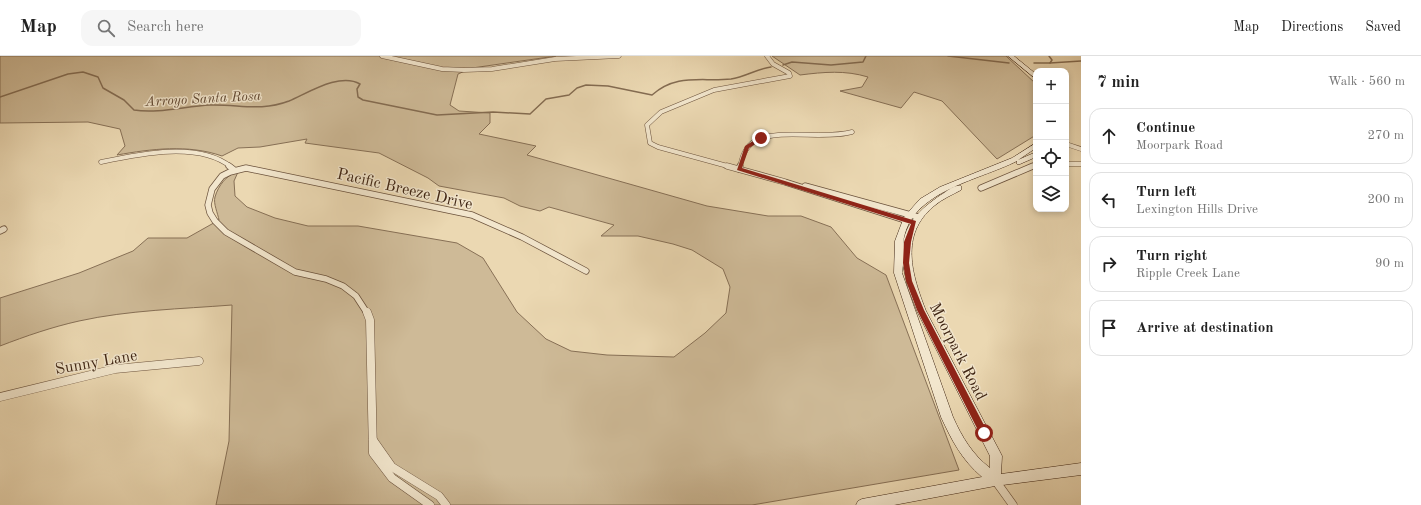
<!DOCTYPE html>
<html lang="en">
<head>
<meta charset="utf-8">
<style>
  body { margin:0; font-family:"Old Standard TT",serif; background:#f6f6f6; color:#222 }
  .controls { position:absolute; right:12px; top:12px; display:grid; overflow:hidden; border-radius:8px; box-shadow:0 2px 6px #0003 }
  .controls button { width:36px; height:36px; display:grid; place-items:center; padding:0; border:0; border-bottom:1px solid #e0e0e0; background:#fff; color:#222; font:20px sans-serif }
  .stop { position:absolute; width:12px; height:12px; margin:-9px; border:3px solid #8f2418; border-radius:50%; background:#fff }
  .stop.end { background:#8f2418; border-color:#fff; box-shadow:0 1px 4px #0008 }
  .list { margin:0; padding:0; list-style:none }
  h2 { display:flex; justify-content:space-between; align-items:center; height:52px; margin:0; padding:0 16px; font-size:17px }
  h2 small { font-size:13px; font-weight:400; color:#767676 }
  .list li { display:grid; grid-template-columns:26px 1fr auto; gap:12px; align-items:center; box-sizing:border-box; height:56px; margin:0 8px 8px; padding:0 8px; border:1px solid #e0e0e0; border-radius:12px }
  .list b { display:block; font-size:15px; white-space:nowrap }
  .list p { margin:0; font-size:13px; white-space:nowrap; color:#767676 }
  .list em { font-size:13px; font-style:normal; color:#767676 }
  .icon { flex:none; width:22px; height:22px; fill:none; stroke:currentColor; stroke-width:2; stroke-linecap:round; stroke-linejoin:round }
  .map { position:relative; flex:none; width:1081px; height:449px; overflow:hidden }
  header { display:flex; align-items:center; gap:24px; box-sizing:border-box; height:56px; padding:0 20px; background:#fff; border-bottom:1px solid #e0e0e0 }
  header strong { font-size:19px }
  nav { display:flex; gap:22px; margin-inline-start:auto; font-size:14px }
  .search { width:280px; height:36px; background:#f6f6f6; display:flex; align-items:center; gap:10px; box-sizing:border-box; padding:0 14px; border-radius:12px; color:#767676; font-size:15px }
  main { display:flex }
  aside { flex:1; background:#fff }
  .map>svg:first-child { display:block }
  .green { fill:#ceba97; stroke:#877056 }
  .lines { fill:none; stroke-linecap:round; stroke-linejoin:round }
  .stream { stroke:#846c52; stroke-width:1.5 }
  .street-far2-casing { stroke:#6b523c; stroke-width:5 }
  .street-far1-casing { stroke:#6b523c; stroke-width:7 }
  .street-casing { stroke:#6b523c; stroke-width:9 }
  .secondary-casing { stroke:#402614; stroke-width:1 }
  .street-far2 { stroke:#f2e6cd; stroke-width:4 }
  .street-far1 { stroke:#f2e6cd; stroke-width:5.5 }
  .street { stroke:#f2e6cd; stroke-width:8 }
  .secondary { fill:#f2e6cd; fill-rule:evenodd }
  .route { fill:#8f2418 }
  .labels { text-anchor:middle; stroke-width:3; stroke-linejoin:round; paint-order:stroke }
  .far-water-label { font-size:14px; font-style:italic; fill:#624933; stroke:#f2e6cd }
  .street-label { font-size:16px; fill:#402614; stroke:#f2e6cd }
</style>
</head>
<body>
<header>
<strong>Map</strong>
<div class="search"><svg class="icon" aria-label="search" viewBox="0 0 24 24"><circle cx="10" cy="10" r="6"/><path d="M15 15l6 6"/></svg>Search here</div>
<nav><a>Map</a><a>Directions</a><a>Saved</a></nav>
</header>
<main>
<div class="map">
<svg width="1081" height="449" viewBox="0 0 1081 449">
  <rect width="100%" height="100%" fill="#ebd8b2"/>
  <filter id="stains"><feTurbulence type="fractalNoise" baseFrequency=".005" numOctaves="4"/><feColorMatrix values="0 0 0 0 .2 0 0 0 0 .09 0 0 0 0 .02 0 0 0 .5 -.17"/></filter>
  <radialGradient id="worn" r=".72"><stop offset=".6" stop-color="#630" stop-opacity="0"/><stop offset="1" stop-color="#630" stop-opacity=".3"/></radialGradient>
  <g class="green">
    <path d="M 0,0 L 556,0 L 472,12 L 458,18 L 450,49 L 459,55 L 490,57 L 490,67 L 479,78 L 536,90 L 527,99 L 707,150 L 768,160 L 801,160 L 831,171 L 857,202 L 886,219 L 959,414 L 752,449 L 216,449 L 229,385 L 232,249 C 181,253 129,254 79,265 C 52,271 26,280 0,290 L 0,242 L 79,217 L 133,195 L 148,182 L 187,182 L 219,164 C 218,158 213,147 215,141 C 218,130 227,118 238,116 L 234,125 L 235,140 L 247,151 L 275,162 L 308,170 L 358,170 L 457,187 L 483,202 L 517,256 L 546,283 L 571,295 L 607,299 L 674,301 L 705,277 L 726,257 L 730,231 L 723,213 L 692,194 L 673,188 L 638,180 L 601,180 L 614,169 L 549,151 L 540,155 L 520,150 L 504,142 L 439,130 L 428,122 L 379,97 L 305,87 L 307,83 L 260,91 L 238,92 L 222,100 C 188,88 151,93 117,99 L 125,90 L 120,73 L 88,66 L 0,67 Z"/>
    <path d="M 772,0 L 1006,0 L 1035,27 L 1036,79 L 997,103 L 942,45 L 914,36 L 901,52 L 840,35 L 862,31 L 868,21 C 845,14 824,16 800,19 Z"/>
  </g>
  <g class="lines">
    <g class="stream">
      <path d="M 948,0 L 1009,7"/>
      <path d="M 1034,7 L 1050,7 L 1052,4 L 1049,0"/>
      <path d="M 1050,7 L 1081,5"/>
      <path d="M 783,9 L 792,6 L 831,9 L 863,6 L 866,0"/>
      <path d="M 0,41 L 68,18 L 83,16 L 98,21 L 103,32 L 124,44 L 134,54 C 158,58 186,50 210,49 C 239,48 260,56 289,45 C 308,37 340,16 360,28 L 357,33 L 358,41 L 363,44 L 437,59 L 493,56 L 530,58 L 546,43 L 569,39 L 577,32 L 586,29 L 608,30 L 652,39 C 677,17 701,26 731,23 C 745,21 759,12 771,11"/>
    </g>
    <g class="street-far2-casing">
      <g id="street-far2">
        <path d="M 382,0 L 442,13 L 464,14 L 492,13 L 555,3 L 619,0"/>
        <path d="M 1066,88 L 1081,93"/>
        <path d="M 101,106 C 139,98 199,85 231,111"/>
        <path d="M 1066,108 L 1081,108"/>
        <path d="M 731,111 L 658,91 L 650,87 L 647,69 L 661,56 L 714,34 L 790,20 L 789,17 L 773,8 L 767,0"/>
        <path d="M 740,111 C 742,101 745,91 755,85 C 777,72 824,84 852,76"/>
        <path d="M 1031,111 L 1036,109"/>
      </g>
    </g>
    <g class="street-far1-casing">
      <g id="street-far1">
        <path d="M 229,110 L 233,113"/>
        <path d="M 727,110 L 785,126 L 914,167"/>
        <path d="M 739,113 L 740,110"/>
        <path d="M 805,130 L 918,161"/>
        <path d="M 981,132 L 1033,110"/>
        <path d="M 0,175 L 4,173"/>
        <path d="M 367,257 L 356,240 L 343,230 L 326,223 L 295,216 L 226,176 L 215,165 L 210,157 L 208,149 L 212,133 L 222,120 L 230,116 L 246,112 L 472,159 L 522,181 L 586,215"/>
      </g>
    </g>
    <g class="street-casing">
      <g id="street">
        <path d="M 367,256 L 370,264 L 373,397 L 392,422 L 430,449"/>
        <path d="M 0,341 L 115,313 L 199,305"/>
        <path d="M 373,384 L 392,411 L 439,440 L 446,449"/>
        <path d="M 995,424 L 1013,449"/>
      </g>
    </g>
    <g class="secondary-casing">
      <g id="secondary">
        <path d="M 1008,0 L 1014,0 L 1036,18 L 1036,23 Z"/>
        <path d="M 1036,87 L 1036,92 L 1018,104 L 1036,96 L 1036,101 L 1020,108 L 1017,108 L 1017,105 C 978,125 904,136 903,192 C 903,167 925,149 944,137 C 949,134 954,129 961,130 L 961,134 C 952,139 942,143 934,150 C 899,179 912,219 926,255 L 1000,396 L 1002,400 L 1001,418 L 1081,407 L 1081,419 L 995,430 L 894,449 L 856,449 L 858,445 L 862,443 L 982,421 C 962,404 952,385 941,361 L 894,217 L 895,185 L 904,161 L 920,143 L 940,131 L 1012,102 ZM 903,209 L 908,232 L 917,255 L 990,400 L 990,412 C 972,398 962,381 953,361 L 902,217 Z"/>
      </g>
    </g>
    <use href="#street-far2" class="street-far2"/>
    <use href="#street-far1" class="street-far1"/>
    <use href="#street" class="street"/>
    <use href="#secondary" class="secondary"/>
  </g>
  <path class="route" d="M 761,80 L 763,83 L 749,92 L 742,112 L 916,165 L 911,186 L 909,207 L 912,225 L 924,254 L 987,375 L 987,380 L 981,380 L 917,254 L 906,225 L 903,207 L 904,186 L 911,168 L 737,114 L 745,90 Z"/>
  <g class="labels">
    <g class="far-water-label">
      <text transform="translate(203 42) rotate(-3)" y="5">Arroyo Santa Rosa</text>
    </g>
    <g class="street-label">
      <text transform="translate(405 132) rotate(13)" y="6">Pacific Breeze Drive</text>
      <text transform="translate(959 295) rotate(63)" y="6">Moorpark Road</text>
      <text transform="translate(96 305) rotate(-10)" y="6">Sunny Lane</text>
    </g>
  </g>
  <rect width="100%" height="100%" filter="url(#stains)"/>
  <rect width="100%" height="100%" fill="url(#worn)"/>
</svg>
<div class="controls">
<button>+</button>
<button>−</button>
<button><svg class="icon" aria-label="locate" viewBox="0 0 24 24"><circle cx="12" cy="12" r="6"/><path d="M12 2v4M12 18v4M2 12h4M18 12h4"/></svg></button>
<button><svg class="icon" aria-label="layers" viewBox="0 0 24 24"><path d="M12 4l9 5-9 5-9-5zM3 14l9 5 9-5"/></svg></button>
</div>
<div class="stop" style="left:984px;top:377px"></div>
<div class="stop end" style="left:761px;top:82px"></div>
</div>
<aside>
<h2>7 min<small>Walk · 560 m</small></h2>
<ul class="list">
<li><svg class="icon" aria-label="ahead" viewBox="0 0 24 24"><path d="M12 20V5M6 11l6-6 6 6"/></svg><div><b>Continue</b><p>Moorpark Road</p></div><em>270 m</em></li>
<li><svg class="icon" aria-label="left" viewBox="0 0 24 24"><path d="M17 20v-9H6M10 6l-5 5 5 5"/></svg><div><b>Turn left</b><p>Lexington Hills Drive</p></div><em>200 m</em></li>
<li><svg class="icon" aria-label="right" viewBox="0 0 24 24"><path d="M7 20v-9h11M14 6l5 5-5 5"/></svg><div><b>Turn right</b><p>Ripple Creek Lane</p></div><em>90 m</em></li>
<li><svg class="icon" aria-label="arrive" viewBox="0 0 24 24"><path d="M6 21V4h12l-3 4 3 4H6"/></svg><div><b>Arrive at destination</b></div></li>
</ul>
</aside>
</main>
</body>
</html>
